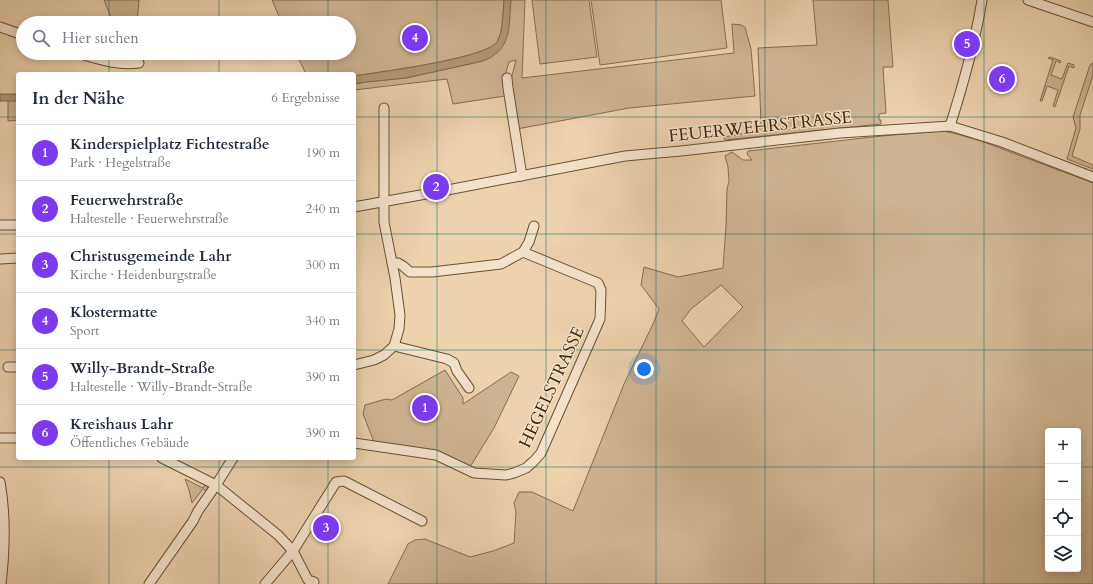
<!DOCTYPE html>
<html lang="de">
<head>
<meta charset="utf-8">
<style>
  body { margin:0; font-family:Cardo,serif; background:#f6f6f7; color:#1f2937 }
  .controls { position:absolute; right:12px; bottom:12px; display:grid; overflow:hidden; border-radius:4px; box-shadow:0 2px 10px #0003 }
  .controls button { width:36px; height:36px; display:grid; place-items:center; padding:0; border:0; border-bottom:1px solid #e0e1e3; background:#fff; color:#1f2937; font:20px sans-serif }
  .you { position:absolute; left:644px; top:369px; width:14px; height:14px; margin:-10px; border:3px solid #fff; border-radius:50%; background:#1a73e8; box-shadow:0 0 0 6px #1a73e833 }
  .badge { display:grid; place-items:center; width:26px; height:26px; border-radius:50%; background:#7c3aed; color:#fff; font-size:13px; font-weight:700 }
  .pin { position:absolute; translate:-50% -50%; border:2px solid #fff; box-shadow:0 1px 4px #0006 }
  .list { margin:0; padding:0; list-style:none }
  h2 { display:flex; justify-content:space-between; align-items:center; height:52px; margin:0; padding:0 16px; font-size:17px }
  h2 small { font-size:13px; font-weight:400; color:#747a83 }
  .list li { display:grid; grid-template-columns:26px 1fr auto; gap:12px; align-items:center; box-sizing:border-box; height:56px; padding:0 16px; border-top:1px solid #e0e1e3 }
  .list b { display:block; font-size:15px; white-space:nowrap }
  .list p { margin:0; font-size:13px; white-space:nowrap; color:#747a83 }
  .list em { font-size:13px; font-style:normal; color:#747a83 }
  .icon { flex:none; width:22px; height:22px; fill:none; stroke:currentColor; stroke-width:2; stroke-linecap:round; stroke-linejoin:round }
  .map { position:relative; flex:none; width:1093px; height:584px; overflow:hidden }
  .search { position:absolute; background:#fff; box-shadow:0 2px 10px #0003; left:16px; top:16px; width:340px; height:44px; display:flex; align-items:center; gap:10px; box-sizing:border-box; padding:0 14px; border-radius:22px; color:#747a83; font-size:15px }
  .panel { position:absolute; background:#fff; box-shadow:0 2px 10px #0003; left:16px; top:72px; width:340px; height:388px; border-radius:4px }
  .map>svg:first-child { display:block }
  .green { fill:#ceb591; stroke:#856e4c; fill-rule:evenodd }
  .water { fill:#b09875; stroke:#826b49 }
  .lines { fill:none; stroke-linecap:round; stroke-linejoin:round }
  .minor-casing { stroke:#685231; stroke-width:11 }
  .minor { stroke:#f3e2ca; stroke-width:9 }
  .grid { fill:none; stroke:#0f766e; stroke-width:1; stroke-opacity:0.55 }
  .labels { text-anchor:middle; stroke-width:3; stroke-linejoin:round; paint-order:stroke }
  .street-label { font-size:17px; fill:#3c2708; stroke:#f3e2ca }
</style>
</head>
<body>
<div class="map">
<svg width="1093" height="584" viewBox="0 0 1093 584">
  <rect width="100%" height="100%" fill="#ecd2ad"/>
  <filter id="stains"><feTurbulence type="fractalNoise" baseFrequency=".005" numOctaves="4"/><feColorMatrix values="0 0 0 0 .2 0 0 0 0 .09 0 0 0 0 .02 0 0 0 .5 -.17"/></filter>
  <radialGradient id="worn" r=".72"><stop offset=".6" stop-color="#630" stop-opacity="0"/><stop offset="1" stop-color="#630" stop-opacity=".3"/></radialGradient>
  <g class="green">
    <path d="M 104,0 L 139,0 L 137,23 L 113,23 Z"/>
    <path d="M 272,0 L 504,0 C 503,11 503,33 497,42 C 484,59 379,72 354,76 L 354,74 L 306,74 L 296,53 L 349,53 L 349,23 L 282,23 Z"/>
    <path d="M 511,0 L 525,0 L 522,78 L 734,53 L 732,24 L 741,25 L 745,27 L 751,49 L 755,96 L 629,108 L 517,129 L 511,80 L 516,60 L 509,62 L 505,75 L 505,96 L 453,104 L 447,79 L 354,90 L 354,84 L 366,82 L 406,78 L 483,61 L 508,30 Z"/>
    <path d="M 532,0 L 589,0 L 597,57 L 540,64 Z"/>
    <path d="M 591,0 L 721,0 L 727,48 L 600,65 Z"/>
    <path d="M 813,0 L 888,0 L 893,67 L 883,67 L 886,113 L 879,114 L 879,120 L 881,120 L 881,124 L 725,140 L 724,137 C 735,135 757,133 761,123 L 758,48 L 817,45 Z"/>
    <path d="M 1050,57 L 1061,61 L 1060,63 L 1056,61 L 1051,75 L 1062,79 L 1068,63 L 1074,65 L 1074,68 L 1069,66 L 1055,107 L 1053,106 L 1058,90 L 1047,86 L 1042,101 L 1040,101 L 1053,60 L 1048,58 Z"/>
    <path d="M 1093,63 L 1093,75 L 1080,115 L 1080,129 L 1072,156 L 1093,165 L 1093,169 L 1067,159 L 1076,128 L 1073,117 L 1090,65 Z"/>
    <path d="M 8,100 L 18,101 L 18,120 L 8,121 Z"/>
    <path d="M 942,131 L 957,134 L 981,141 L 1093,183 L 1093,584 L 388,584 L 408,544 L 415,540 L 425,539 L 470,557 L 493,551 L 514,543 L 516,512 L 514,503 L 519,492 L 532,492 L 573,511 L 624,384 L 653,324 L 659,309 L 641,285 L 644,267 L 678,277 L 723,268 L 726,226 L 727,189 L 729,181 L 728,167 L 725,156 L 732,152 L 743,160 L 752,160 L 747,154 L 748,151 L 882,136 ZM 721,285 L 743,307 L 704,347 L 682,321 L 691,309 ZM 1048,431 L 1078,431 L 1078,569 L 1048,569 Z"/>
    <path d="M 445,370 L 463,398 L 463,404 L 511,372 L 519,376 L 494,428 L 470,467 L 374,442 L 363,414 L 365,405 L 386,399 L 392,400 Z"/>
    <path d="M 185,479 L 203,488 L 205,485 L 208,487 L 207,491 L 203,489 L 192,503 L 189,490 Z"/>
  </g>
  <g class="water">
    <path d="M 504,0 L 511,0 C 509,19 512,43 494,55 C 491,58 487,59 483,61 L 406,78 L 366,82 L 354,84 L 354,76 C 379,72 484,59 497,42 C 503,33 503,11 504,0 Z"/>
    <rect x="0" y="94" width="18" height="7"/>
  </g>
  <g class="lines">
    <g class="minor-casing">
      <g id="minor">
        <path d="M 1028,0 L 1093,22"/>
        <path d="M 0,27 L 23,35"/>
        <path d="M 77,53 C 97,59 117,66 139,63"/>
        <path d="M 507,78 L 508,88 L 522,176"/>
        <path d="M 950,126 C 963,85 975,43 982,0"/>
        <path d="M 354,207 L 437,192 L 625,156 L 681,151 L 840,133 L 950,126 L 1002,142 L 1093,177"/>
        <path d="M 0,225 L 18,225"/>
        <path d="M 0,259 L 18,258"/>
        <path d="M 392,263 L 398,263 L 403,266 L 410,272 L 432,272 L 501,264 L 523,252 L 529,242 L 534,226"/>
        <path d="M 394,346 L 447,359 L 454,363 L 457,371 L 469,388"/>
        <path d="M 354,365 L 374,360 L 384,355 L 394,346 L 399,329 L 400,315 L 395,278 L 384,222 L 384,108"/>
        <path d="M 8,367 L 18,367"/>
        <path d="M 0,438 L 18,438"/>
        <path d="M 354,443 L 436,455 L 474,473 L 506,475 L 514,473 L 526,468 L 534,461 L 541,453 L 600,319 L 601,290 L 598,283 L 523,252"/>
        <path d="M 162,458 L 216,485 L 278,535 L 293,551 L 308,580 L 314,582"/>
        <path d="M 0,482 C 6,515 5,550 1,584"/>
        <path d="M 149,584 L 193,521 L 198,511 L 216,485 L 233,458"/>
        <path d="M 265,584 L 293,551 L 336,482 L 344,481 L 422,521"/>
      </g>
    </g>
    <use href="#minor" class="minor"/>
  </g>
  <path class="grid" d="M 109,0 L 109,23M 219,0 L 219,23M 328,0 L 328,23M 437,0 L 437,584M 546,0 L 546,584M 656,0 L 656,584M 765,0 L 765,584M 874,0 L 874,584M 984,0 L 984,584M 109,53 L 109,74M 219,53 L 219,74M 328,53 L 328,74M 0,117 L 18,117M 354,117 L 1093,117M 0,234 L 18,234M 354,234 L 1093,234M 0,350 L 18,350M 354,350 L 1093,350M 109,458 L 109,584M 219,458 L 219,584M 328,458 L 328,584M 0,467 L 1048,467M 1078,467 L 1093,467"/>
  <g class="labels">
    <g class="street-label">
      <text transform="translate(760 126) rotate(-6)" y="6">FEUERWEHRSTRASSE</text>
      <text transform="translate(551 387) rotate(-65)" y="6">HEGELSTRASSE</text>
    </g>
  </g>
  <rect width="100%" height="100%" filter="url(#stains)"/>
  <rect width="100%" height="100%" fill="url(#worn)"/>
</svg>
<div class="controls">
<button>+</button>
<button>−</button>
<button><svg class="icon" aria-label="locate" viewBox="0 0 24 24"><circle cx="12" cy="12" r="6"/><path d="M12 2v4M12 18v4M2 12h4M18 12h4"/></svg></button>
<button><svg class="icon" aria-label="layers" viewBox="0 0 24 24"><path d="M12 4l9 5-9 5-9-5zM3 14l9 5 9-5"/></svg></button>
</div>
<div class="you"></div>
<div class="pin badge" style="left:425px;top:408px">1</div>
<div class="pin badge" style="left:436px;top:187px">2</div>
<div class="pin badge" style="left:326px;top:528px">3</div>
<div class="pin badge" style="left:415px;top:38px">4</div>
<div class="pin badge" style="left:967px;top:44px">5</div>
<div class="pin badge" style="left:1002px;top:79px">6</div>
<div class="search"><svg class="icon" aria-label="search" viewBox="0 0 24 24"><circle cx="10" cy="10" r="6"/><path d="M15 15l6 6"/></svg>Hier suchen</div>
<section class="panel">
<h2>In der Nähe<small>6 Ergebnisse</small></h2>
<ul class="list">
<li><span class="badge">1</span><div><b>Kinderspielplatz Fichtestraße</b><p>Park · Hegelstraße</p></div><em>190 m</em></li>
<li><span class="badge">2</span><div><b>Feuerwehrstraße</b><p>Haltestelle · Feuerwehrstraße</p></div><em>240 m</em></li>
<li><span class="badge">3</span><div><b>Christusgemeinde Lahr</b><p>Kirche · Heidenburgstraße</p></div><em>300 m</em></li>
<li><span class="badge">4</span><div><b>Klostermatte</b><p>Sport</p></div><em>340 m</em></li>
<li><span class="badge">5</span><div><b>Willy-Brandt-Straße</b><p>Haltestelle · Willy-Brandt-Straße</p></div><em>390 m</em></li>
<li><span class="badge">6</span><div><b>Kreishaus Lahr</b><p>Öffentliches Gebäude</p></div><em>390 m</em></li>
</ul>
</section>
</div>
</body>
</html>
